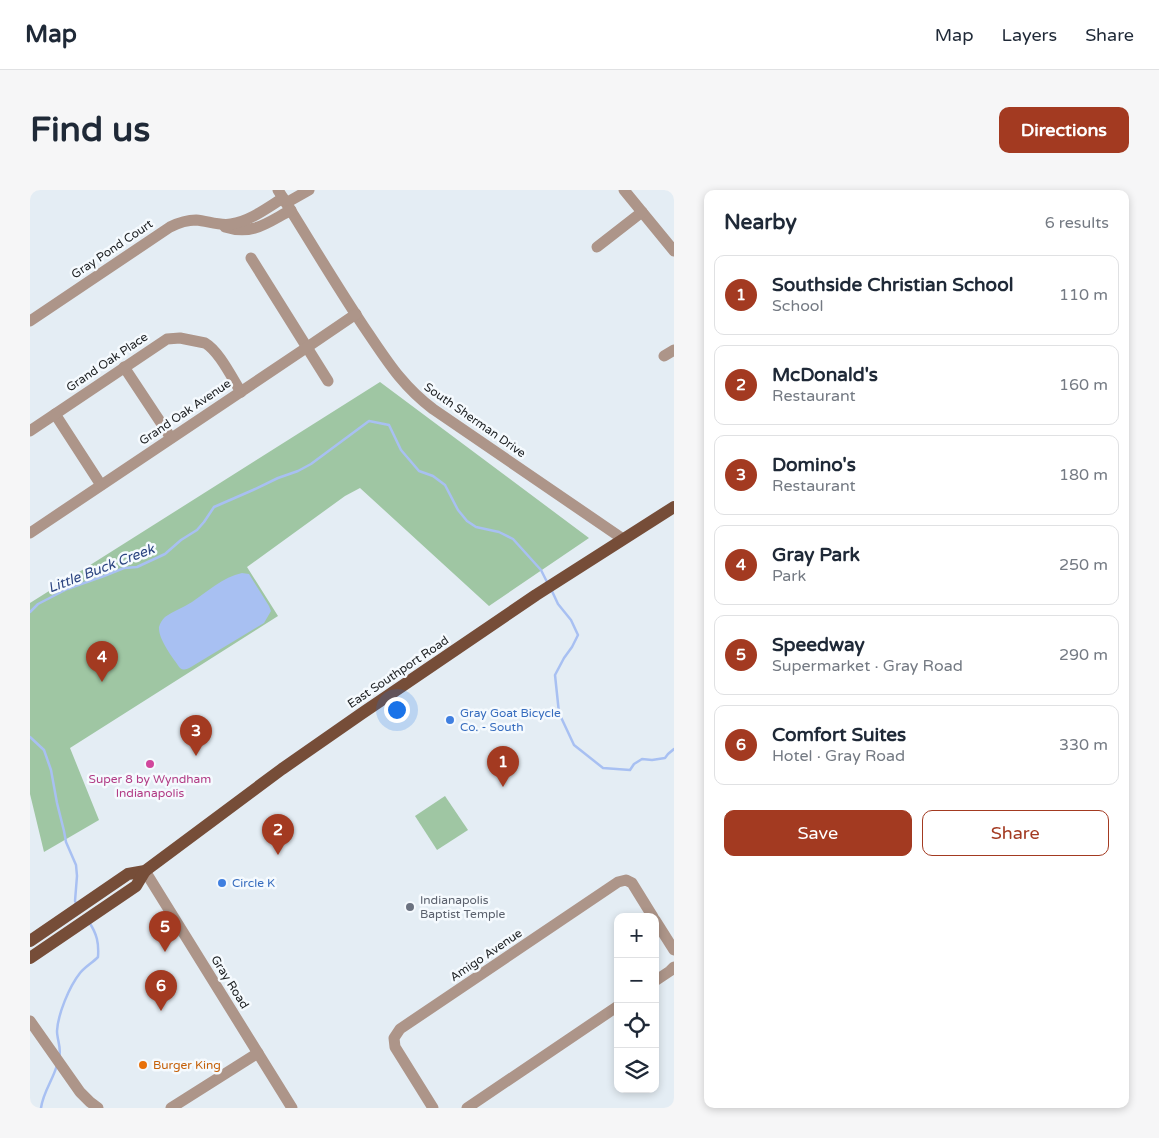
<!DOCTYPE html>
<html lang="en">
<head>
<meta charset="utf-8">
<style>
  body { margin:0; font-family:"Varela Round",sans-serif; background:#f6f6f7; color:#1f2937 }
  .controls { position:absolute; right:15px; bottom:15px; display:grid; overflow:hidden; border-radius:10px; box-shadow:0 2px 8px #0003 }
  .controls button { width:45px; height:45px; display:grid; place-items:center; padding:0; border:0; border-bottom:1px solid #e0e1e3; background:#fff; color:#1f2937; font:25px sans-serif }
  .you { position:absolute; left:366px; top:519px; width:18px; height:18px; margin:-12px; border:4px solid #fff; border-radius:50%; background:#1a73e8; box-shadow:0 0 0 8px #1a73e833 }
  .badge { display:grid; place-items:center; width:32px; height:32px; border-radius:50%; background:#a33a21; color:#fff; font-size:16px; font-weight:700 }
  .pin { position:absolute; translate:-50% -41px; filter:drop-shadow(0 1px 2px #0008) }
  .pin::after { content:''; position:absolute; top:26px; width:18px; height:15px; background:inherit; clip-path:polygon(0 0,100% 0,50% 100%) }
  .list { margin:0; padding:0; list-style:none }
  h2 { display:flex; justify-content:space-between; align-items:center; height:65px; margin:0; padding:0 20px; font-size:21px }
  h2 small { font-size:16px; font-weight:400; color:#747a83 }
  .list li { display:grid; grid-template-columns:32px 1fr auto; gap:15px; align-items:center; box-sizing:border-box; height:80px; margin:0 10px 10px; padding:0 10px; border:1px solid #e0e1e3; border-radius:10px }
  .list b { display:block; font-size:19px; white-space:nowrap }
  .list p { margin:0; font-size:16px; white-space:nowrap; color:#747a83 }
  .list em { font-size:16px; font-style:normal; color:#747a83 }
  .actions { display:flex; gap:10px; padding:15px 20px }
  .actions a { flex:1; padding:11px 0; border:1px solid #a33a21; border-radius:10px; text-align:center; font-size:18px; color:#a33a21 }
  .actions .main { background:#a33a21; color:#fff }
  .icon { flex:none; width:28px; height:28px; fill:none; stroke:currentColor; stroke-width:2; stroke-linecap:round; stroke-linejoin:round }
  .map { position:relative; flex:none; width:644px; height:918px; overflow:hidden; border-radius:10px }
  header { display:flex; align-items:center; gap:30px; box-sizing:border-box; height:70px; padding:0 25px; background:#fff; border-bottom:1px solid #e0e1e3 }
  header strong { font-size:24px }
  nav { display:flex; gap:28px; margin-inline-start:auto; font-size:18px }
  .intro { display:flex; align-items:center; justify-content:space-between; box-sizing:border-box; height:120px; padding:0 30px }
  h1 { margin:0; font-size:35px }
  .button { padding:12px 22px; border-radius:10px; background:#a33a21; color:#fff; font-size:18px; font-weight:700 }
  main { display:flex; gap:30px; padding:0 30px }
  aside { flex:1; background:#fff; border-radius:10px; box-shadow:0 2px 8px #0003 }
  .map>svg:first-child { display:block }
  .green { fill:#9fc6a3 }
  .water { fill:#a8c0f2 }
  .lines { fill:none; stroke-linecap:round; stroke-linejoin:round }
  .stream { stroke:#a8c0f2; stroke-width:2.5 }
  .minor { stroke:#ad9589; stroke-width:11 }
  .major { stroke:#764d38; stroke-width:12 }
  .shop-dot { fill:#3f7fe0; stroke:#f5fafe; stroke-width:2 }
  .hotel-dot { fill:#d1479c; stroke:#f5fafe; stroke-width:2 }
  .worship-dot { fill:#6b7280; stroke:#f5fafe; stroke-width:2 }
  .food-dot { fill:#e8710a; stroke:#f5fafe; stroke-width:2 }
  .labels { text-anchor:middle; stroke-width:5; stroke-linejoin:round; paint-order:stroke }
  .street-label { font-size:12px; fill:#202325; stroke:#f5fafe }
  .shop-label { font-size:12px; fill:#366cbe; stroke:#f5fafe; text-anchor:start }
  .hotel-label { font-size:12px; fill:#b23c85; stroke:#f5fafe }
  .worship-label { font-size:12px; fill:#5b616d; stroke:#f5fafe; text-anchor:start }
  .food-label { font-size:12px; fill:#c56008; stroke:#f5fafe; text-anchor:start }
  .water-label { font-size:14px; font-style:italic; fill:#2b4480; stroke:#f5fafe }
</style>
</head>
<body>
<header>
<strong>Map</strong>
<nav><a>Map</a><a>Layers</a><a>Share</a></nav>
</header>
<div class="intro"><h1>Find us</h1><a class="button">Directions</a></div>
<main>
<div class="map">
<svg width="644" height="918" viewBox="0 0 644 918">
  <rect width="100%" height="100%" fill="#e4edf4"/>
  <g class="green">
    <path d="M 350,192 L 559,348 L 459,416 L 330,298 L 315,306 L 217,377 L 248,426 L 40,558 L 69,630 L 14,662 L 0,604 L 0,413 Z"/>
    <path d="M 415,606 L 438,640 L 407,660 L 385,626 Z"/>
  </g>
  <path class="water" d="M 212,383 L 219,384 L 239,416 L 241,421 L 234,433 L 161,477 C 157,479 154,481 150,478 C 143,468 128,449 129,437 C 130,433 132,430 135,427 C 143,421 153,418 162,412 C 177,402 193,387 212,383 Z"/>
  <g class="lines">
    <g class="stream">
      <path d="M 521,399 L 528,414 L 541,430 L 548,445 L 542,457 L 534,468 L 525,485 L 529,523 L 544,555 L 573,578 L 600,580 L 604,574 L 612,569 L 622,570 L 635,568 L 638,564 L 644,559"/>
      <path d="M 0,422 L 8,414 L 37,399 L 74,386 L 94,378 L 107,377 L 135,364 L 151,350 L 167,340 L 174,332 L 184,317 L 223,300 L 248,288 L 268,281 L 281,274 L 339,231 L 359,235 L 371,260 L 389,281 L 403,286 L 415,295 L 428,320 L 437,331 L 446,337 L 469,342 L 483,349 L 511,380 L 517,392"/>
      <path d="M 0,547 L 14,560 L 21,580 L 27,613 L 34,641 L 36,652 L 46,675 L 47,686 L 45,711 L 47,715"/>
      <path d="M 29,868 C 32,859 27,850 27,841 C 28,824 39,797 50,783 C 55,777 62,773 68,767 C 69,753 67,744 59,732"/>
      <path d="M 11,918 C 13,902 23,890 27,875"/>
    </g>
    <g class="minor">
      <path d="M 248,0 C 277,46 304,92 334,137 C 356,169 371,195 403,219 L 593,349"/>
      <path d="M 594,0 L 644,61"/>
      <path d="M 256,13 L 279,0"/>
      <path d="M 195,37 C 223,46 238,32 261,20"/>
      <path d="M 567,57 L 612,22"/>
      <path d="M 221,68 L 298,191"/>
      <path d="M 0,131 L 140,37 C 148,33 157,30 166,30 C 178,31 189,36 201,34 C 220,31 237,18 253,8"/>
      <path d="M 634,166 L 644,160"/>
      <path d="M 94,177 L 141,248"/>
      <path d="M 25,224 L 71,295"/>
      <path d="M 0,241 L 137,149 L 150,148 L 175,153 C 189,161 202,188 211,202"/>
      <path d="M 0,343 L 276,158 L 326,124"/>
      <path d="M 115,681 L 262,918"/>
      <path d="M 625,730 L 644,760"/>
      <path d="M 625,791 L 640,781 L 644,777"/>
      <path d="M 0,831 L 50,902 L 60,912 L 68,918"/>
      <path d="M 141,918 L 228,863"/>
      <path d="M 403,918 L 365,857 L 364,848 L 370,839 L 588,692 L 596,690 L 602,693 L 623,727"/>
      <path d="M 437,918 L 588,816"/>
    </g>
    <g class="major">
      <path d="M 0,751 L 98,684 L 115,681 L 252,579 L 331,524 L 506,405 L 644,317"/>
      <path d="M 0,768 L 106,696 L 115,681"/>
    </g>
  </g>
  <g class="shop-dot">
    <circle cx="420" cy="530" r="5"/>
    <circle cx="192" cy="693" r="5"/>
  </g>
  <circle class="hotel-dot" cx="120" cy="574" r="5"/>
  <circle class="worship-dot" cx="380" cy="717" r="5"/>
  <circle class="food-dot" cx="113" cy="875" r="5"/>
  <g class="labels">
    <g class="street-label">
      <text transform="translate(82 59) rotate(-34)" y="4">Gray Pond Court</text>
      <text transform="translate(77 172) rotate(-34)" y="4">Grand Oak Place</text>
      <text transform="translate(155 222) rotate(-34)" y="4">Grand Oak Avenue</text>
      <text transform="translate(445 230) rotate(35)" y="4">South Sherman Drive</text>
      <text transform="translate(368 482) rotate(-34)" y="4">East Southport Road</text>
      <text transform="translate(456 765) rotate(-34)" y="4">Amigo Avenue</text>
      <text transform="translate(200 792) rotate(58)" y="4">Gray Road</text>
    </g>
    <g class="shop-label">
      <text x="430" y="527">Gray Goat Bicycle<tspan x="430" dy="14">Co. - South</tspan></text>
      <text x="202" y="697">Circle K</text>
    </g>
    <g class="hotel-label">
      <text x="120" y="593">Super 8 by Wyndham<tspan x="120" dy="14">Indianapolis</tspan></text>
    </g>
    <g class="worship-label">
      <text x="390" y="714">Indianapolis<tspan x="390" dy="14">Baptist Temple</tspan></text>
    </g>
    <g class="food-label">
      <text x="123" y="879">Burger King</text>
    </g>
    <g class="water-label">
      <text transform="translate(71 378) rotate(-21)" y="5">Little Buck Creek</text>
    </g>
  </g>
</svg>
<div class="controls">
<button>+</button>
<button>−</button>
<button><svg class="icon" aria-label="locate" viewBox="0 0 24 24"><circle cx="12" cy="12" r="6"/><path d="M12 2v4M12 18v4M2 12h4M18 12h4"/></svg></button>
<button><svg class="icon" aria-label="layers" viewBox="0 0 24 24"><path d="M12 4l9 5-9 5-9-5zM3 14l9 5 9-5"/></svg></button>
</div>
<div class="you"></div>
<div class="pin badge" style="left:473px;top:597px">1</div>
<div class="pin badge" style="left:248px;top:665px">2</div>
<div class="pin badge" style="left:166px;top:566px">3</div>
<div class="pin badge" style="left:72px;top:492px">4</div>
<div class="pin badge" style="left:135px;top:762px">5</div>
<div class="pin badge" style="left:131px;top:821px">6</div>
</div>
<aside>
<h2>Nearby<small>6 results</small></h2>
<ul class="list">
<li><span class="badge">1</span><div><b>Southside Christian School</b><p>School</p></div><em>110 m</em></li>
<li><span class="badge">2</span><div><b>McDonald's</b><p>Restaurant</p></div><em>160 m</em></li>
<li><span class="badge">3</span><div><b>Domino's</b><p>Restaurant</p></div><em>180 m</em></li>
<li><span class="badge">4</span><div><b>Gray Park</b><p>Park</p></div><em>250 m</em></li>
<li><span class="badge">5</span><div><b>Speedway</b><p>Supermarket · Gray Road</p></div><em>290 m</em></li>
<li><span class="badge">6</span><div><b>Comfort Suites</b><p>Hotel · Gray Road</p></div><em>330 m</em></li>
</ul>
<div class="actions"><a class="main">Save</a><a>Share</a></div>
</aside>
</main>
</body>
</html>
